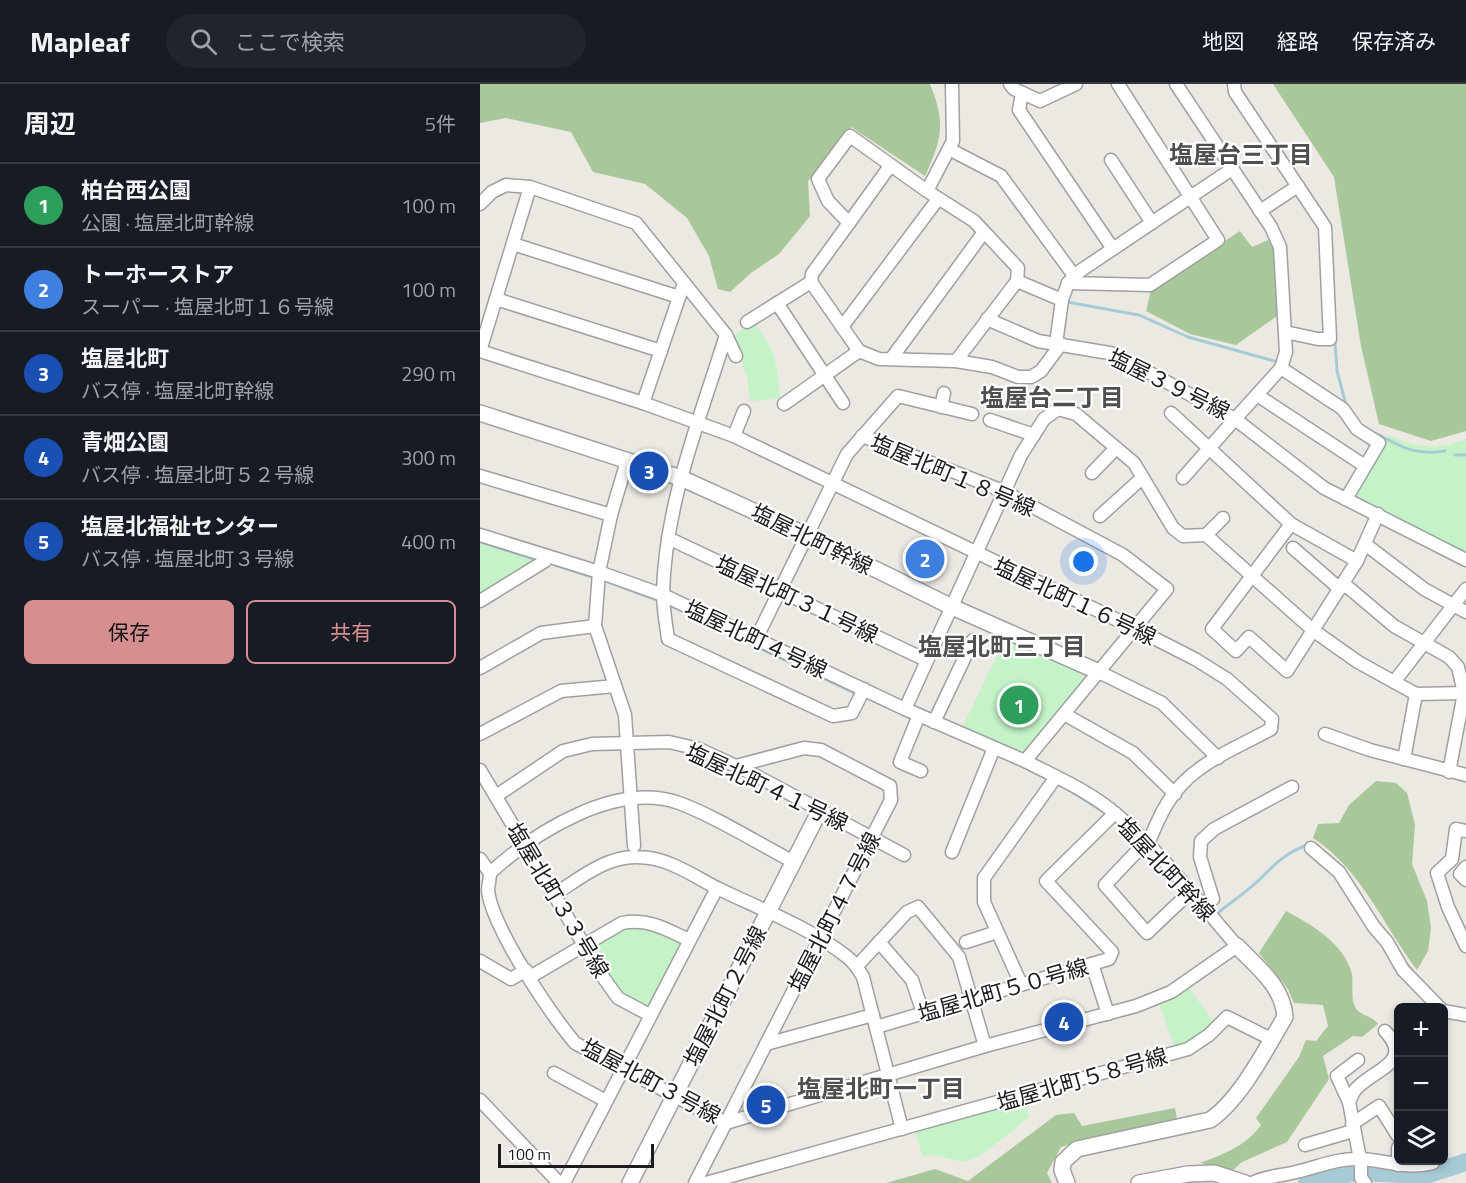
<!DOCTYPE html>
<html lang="ja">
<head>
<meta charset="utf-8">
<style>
  body { margin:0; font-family:"Titillium Web","Noto Sans JP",sans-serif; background:#20242c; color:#f1f3f6 }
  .controls { position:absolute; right:18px; bottom:18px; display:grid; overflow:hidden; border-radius:9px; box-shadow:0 3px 9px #0003 }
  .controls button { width:54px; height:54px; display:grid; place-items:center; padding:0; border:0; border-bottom:2px solid #363941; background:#171b24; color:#f1f3f6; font:30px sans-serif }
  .scale { position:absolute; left:18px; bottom:15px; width:156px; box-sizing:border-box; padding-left:6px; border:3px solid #1c1c1c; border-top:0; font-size:16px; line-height:21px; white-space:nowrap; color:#1c1c1c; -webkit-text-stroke:4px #fff; paint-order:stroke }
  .you { position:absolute; left:604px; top:478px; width:21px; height:21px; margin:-15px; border:4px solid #fff; border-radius:50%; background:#1a73e8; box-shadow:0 0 0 9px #1a73e833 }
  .badge { display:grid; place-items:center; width:39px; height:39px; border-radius:50%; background:#d68f90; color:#fff; font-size:20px; font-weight:700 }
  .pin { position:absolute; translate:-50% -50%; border:3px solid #fff; box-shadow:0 2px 6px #0006 }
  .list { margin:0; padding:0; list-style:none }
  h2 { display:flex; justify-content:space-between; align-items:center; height:78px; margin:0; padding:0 24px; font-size:26px }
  h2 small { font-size:20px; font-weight:400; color:#9ea1a6 }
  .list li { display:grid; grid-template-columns:39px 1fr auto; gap:18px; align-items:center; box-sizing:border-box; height:84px; padding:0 24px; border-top:2px solid #363941 }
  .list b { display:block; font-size:22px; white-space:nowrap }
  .list p { margin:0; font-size:20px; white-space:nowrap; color:#9ea1a6 }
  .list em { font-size:20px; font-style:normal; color:#9ea1a6 }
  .actions { display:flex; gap:12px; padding:18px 24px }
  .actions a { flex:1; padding:14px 0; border:2px solid #d68f90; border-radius:9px; text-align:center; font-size:21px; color:#d68f90 }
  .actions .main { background:#d68f90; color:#111 }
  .icon { flex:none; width:33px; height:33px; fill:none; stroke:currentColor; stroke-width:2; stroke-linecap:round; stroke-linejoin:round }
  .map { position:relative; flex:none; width:986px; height:1099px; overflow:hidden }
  header { display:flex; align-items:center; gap:36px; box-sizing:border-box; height:84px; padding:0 30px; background:#171b24; border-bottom:2px solid #363941 }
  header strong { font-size:28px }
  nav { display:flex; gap:33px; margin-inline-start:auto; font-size:21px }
  .search { width:420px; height:54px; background:#20242c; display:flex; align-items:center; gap:15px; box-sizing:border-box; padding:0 21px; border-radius:33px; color:#9ea1a6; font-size:22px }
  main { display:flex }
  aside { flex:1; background:#171b24 }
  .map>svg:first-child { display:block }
  .forest { fill:#a8c89b }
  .park { fill:#c3f3c7 }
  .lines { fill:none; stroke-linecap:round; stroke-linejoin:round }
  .stream { stroke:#a7cbd6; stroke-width:3 }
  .river { stroke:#a7cbd6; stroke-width:18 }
  .minor-casing { stroke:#a0a0a0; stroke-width:15 }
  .tertiary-casing { stroke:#a0a0a0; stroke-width:18 }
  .minor { stroke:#fff; stroke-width:12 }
  .tertiary { stroke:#fff; stroke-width:15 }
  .labels { text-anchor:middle; stroke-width:4.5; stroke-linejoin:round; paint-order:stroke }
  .street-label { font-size:22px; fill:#1c1c1c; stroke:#fff }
  .neighbourhood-label { font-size:24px; font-weight:bold; fill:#4f4f4f; stroke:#fff }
</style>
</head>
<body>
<header>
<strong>Mapleaf</strong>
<div class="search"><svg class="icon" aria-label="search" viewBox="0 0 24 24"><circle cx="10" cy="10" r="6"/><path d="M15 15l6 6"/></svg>ここで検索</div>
<nav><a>地図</a><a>経路</a><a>保存済み</a></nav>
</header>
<main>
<aside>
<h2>周辺<small>5件</small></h2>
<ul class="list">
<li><span class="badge" style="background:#2e9e5b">1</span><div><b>柏台西公園</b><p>公園 · 塩屋北町幹線</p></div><em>100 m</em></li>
<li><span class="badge" style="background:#3f7fe0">2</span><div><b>トーホーストア</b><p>スーパー · 塩屋北町１６号線</p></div><em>100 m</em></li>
<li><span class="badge" style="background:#1a4fb4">3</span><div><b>塩屋北町</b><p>バス停 · 塩屋北町幹線</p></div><em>290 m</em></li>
<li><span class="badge" style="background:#1a4fb4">4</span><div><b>青畑公園</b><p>バス停 · 塩屋北町５２号線</p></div><em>300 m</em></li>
<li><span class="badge" style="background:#1a4fb4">5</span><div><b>塩屋北福祉センター</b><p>バス停 · 塩屋北町３号線</p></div><em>400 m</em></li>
</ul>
<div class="actions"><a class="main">保存</a><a>共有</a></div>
</aside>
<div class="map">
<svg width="986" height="1099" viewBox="0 0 986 1099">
  <rect width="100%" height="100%" fill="#ece9e3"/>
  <g class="forest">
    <path d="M 0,0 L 450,0 C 466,39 462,55 445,92 L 371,43 L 328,97 L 330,132 L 299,170 L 271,189 L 250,208 L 238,205 L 229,172 L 207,134 L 165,100 L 113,88 L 91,48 L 26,34 L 0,39 Z"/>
    <path d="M 793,0 L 986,0 L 986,347 L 951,357 L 899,340 L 881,262 L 854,93 Z"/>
    <path d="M 760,147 L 772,163 L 788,156 L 794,163 L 797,232 L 756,261 L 710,250 L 666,227 L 671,206 Z"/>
    <path d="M 896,697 L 916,699 L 927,709 L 935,741 L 932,780 L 947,817 L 951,844 L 948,867 L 937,886 C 903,841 882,786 833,754 L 838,740 L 859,739 L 869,721 Z"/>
    <path d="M 806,827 C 832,841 864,859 872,890 C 874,902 869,917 878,927 C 884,932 893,933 898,940 L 882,953 L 873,952 L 843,972 L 849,995 L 807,1058 L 762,1078 L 753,1086 L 720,1079 C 744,1070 766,1062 781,1041 L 776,1034 L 819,973 L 826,956 L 836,957 L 848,942 L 843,921 L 814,919 L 808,905 L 779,869 Z"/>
    <path d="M 695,1024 L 697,1035 L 581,1063 L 567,1089 L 572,1099 L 406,1099 L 455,1085 L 488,1097 L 576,1031 L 594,1029 L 602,1042 Z"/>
  </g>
  <g class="park">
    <path d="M 273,238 C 295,264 298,281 300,314 L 272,317 L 269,314 L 268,297 L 254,251 Z"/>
    <path d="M 909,351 C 936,364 958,367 986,355 L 986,469 L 872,412 Z"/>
    <path d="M 0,460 L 55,477 L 0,511 Z"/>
    <path d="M 525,555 L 603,591 L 605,598 L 546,667 L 540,669 L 482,644 Z"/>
    <path d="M 157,840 L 199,857 L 202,863 L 170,921 L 164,923 C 136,906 128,892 113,865 L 115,859 Z"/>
    <path d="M 708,903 L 734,938 L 723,949 L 695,964 L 679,920 Z"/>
    <path d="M 545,1016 L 549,1033 C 536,1043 498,1078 484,1077 C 469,1077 457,1068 443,1073 L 435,1048 Z"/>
  </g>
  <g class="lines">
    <g class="stream">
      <path d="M 587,218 L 659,231 L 708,253 L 798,278"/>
      <path d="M 855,257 L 857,287 L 866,321"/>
      <path d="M 893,348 C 921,362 932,372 965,367"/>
      <path d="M 975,371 L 986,371"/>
      <path d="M 0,458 L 54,475"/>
      <path d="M 75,481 L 112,493"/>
      <path d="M 128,498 L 177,516"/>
      <path d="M 193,523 L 374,609"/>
      <path d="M 389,615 L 433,635"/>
      <path d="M 594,709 L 625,729"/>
      <path d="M 639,741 L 655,756"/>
      <path d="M 670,771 L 698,802"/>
      <path d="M 869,793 L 882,813"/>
      <path d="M 739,828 C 754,816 771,805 784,791 C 798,777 808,768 827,761"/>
      <path d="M 925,878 L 934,889"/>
    </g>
    <path class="river" d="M 827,1099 L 876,1088 L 946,1091 L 986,1078"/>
    <g class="minor-casing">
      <g id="minor">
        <path d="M 530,0 L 534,5 L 560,17 L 596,0"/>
        <path d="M 696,0 L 791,143 L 800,163 L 806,268 L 801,284"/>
        <path d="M 754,0 L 755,8 L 845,143 L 850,255 L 838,255 L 805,248"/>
        <path d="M 542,9 L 539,26 L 633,165"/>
        <path d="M 469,65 L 521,92 L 595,193"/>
        <path d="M 631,76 L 672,139"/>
        <path d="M 447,107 L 370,52 L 338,95 L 348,117 L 369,139 L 332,190 L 331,198 L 379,267 L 399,275 L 476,277 L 537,197 L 538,184 L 494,137 L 447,107 L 473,57 L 472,0"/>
        <path d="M 0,120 L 12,108 L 26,101 L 50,103 L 156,139 L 246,251 C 220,335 185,420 183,509 C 183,524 186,540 188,555 L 353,632 L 372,629 L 384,605"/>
        <path d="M 780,127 L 818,102"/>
        <path d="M 369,139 L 410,82"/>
        <path d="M 33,160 L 199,213"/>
        <path d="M 537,197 L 582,216 L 588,199 L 600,187 L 752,85"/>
        <path d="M 588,199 L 670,201 L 738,156 L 638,0"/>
        <path d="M 16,215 L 181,267"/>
        <path d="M 297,219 L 363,319"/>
        <path d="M 507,235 L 558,257 L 635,270 L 755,335 L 801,284 L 863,325 L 877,345 L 899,359 L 866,415"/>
        <path d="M 267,238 L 331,198"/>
        <path d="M 362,243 L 458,115"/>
        <path d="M 246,251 L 256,272"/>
        <path d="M 576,260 L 582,216"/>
        <path d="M 0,267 L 163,319 L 204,199"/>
        <path d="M 0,267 L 50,103"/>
        <path d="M 411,275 L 504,148"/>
        <path d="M 476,277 L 512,283 L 538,293 L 551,293 L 561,287 L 581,260"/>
        <path d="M 777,311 L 885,382"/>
        <path d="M 163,319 L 254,352 L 654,544 L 715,575 L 747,595 L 792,635 L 791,645 C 762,661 726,675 703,699 C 686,716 677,738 668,760 L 661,763 L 625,801 L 667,849 L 710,808"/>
        <path d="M 304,320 L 379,267"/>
        <path d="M 461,323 L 464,309"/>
        <path d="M 691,329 L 811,440 L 877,477"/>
        <path d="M 510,336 L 554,351"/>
        <path d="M 254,352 L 264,327"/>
        <path d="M 612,389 L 636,364"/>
        <path d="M 0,392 L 131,431 L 119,488 L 115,542 L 145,631 L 154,762"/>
        <path d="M 703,394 L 755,335 L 844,404 L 986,476"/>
        <path d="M 131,431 L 147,377"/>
        <path d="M 620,432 L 662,394"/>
        <path d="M 811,440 L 732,545 L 756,567 L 769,553 L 807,587 L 877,477 L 898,430"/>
        <path d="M 0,451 L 119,488 L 183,511 L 425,625 L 545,677"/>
        <path d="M 726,451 L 743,434"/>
        <path d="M 188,454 L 446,576"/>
        <path d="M 885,460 L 944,505 L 986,528"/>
        <path d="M 813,464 L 860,505"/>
        <path d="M 863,499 L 914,542 L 969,573 L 978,583 L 984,609 L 969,688"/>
        <path d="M 0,517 L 65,477 L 67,472"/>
        <path d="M 276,555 L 367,370 L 418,312 L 492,330"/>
        <path d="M 0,584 L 61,549 L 115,542"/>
        <path d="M 619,588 L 682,619 L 738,674"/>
        <path d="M 914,598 L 986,505"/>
        <path d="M 425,625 L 541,371 L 564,335 L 578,325 L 596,330 L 654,379 L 693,444 L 703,452 L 726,451 L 834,547 L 878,578 L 936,610 L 986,609"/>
        <path d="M 584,630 L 653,669 L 695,710"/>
        <path d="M 439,631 L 420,678 L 441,687"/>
        <path d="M 454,638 L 493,556"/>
        <path d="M 0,650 L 81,607 L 135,602"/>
        <path d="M 845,650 L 890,666 L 986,691"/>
        <path d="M 924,675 L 936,610"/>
        <path d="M 0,686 L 123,893 L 138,914 L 170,931"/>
        <path d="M 16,712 L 83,667 L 112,660 L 189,658 L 219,665 L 271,689 L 424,771"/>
        <path d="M 986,747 L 976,745 L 972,775 L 957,789 L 968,823 L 986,862"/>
        <path d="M 831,764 L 859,788 L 894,843 L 907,858 L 923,886 L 960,924"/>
        <path d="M 472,768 L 514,664"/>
        <path d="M 0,775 L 10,789"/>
        <path d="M 314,778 C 279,760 235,732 199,719 C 136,697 55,748 10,789 C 10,795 8,802 8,807 C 13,845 70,929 95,959 L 246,1039 L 505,962 L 656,922 L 691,908 L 757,862 C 718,817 681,768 636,730 C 609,707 576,693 545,677 L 687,505 L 643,471 L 523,407 L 382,352"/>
        <path d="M 986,783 L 980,790 L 986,796"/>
        <path d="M 75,810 C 99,795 126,772 157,773 C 187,773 210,790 237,804 C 280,825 327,842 366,872 C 374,878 378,884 383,893 L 422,1045"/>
        <path d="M 724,824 L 733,815 L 720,773 L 721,757 L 734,745 L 812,703"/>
        <path d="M 399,858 L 432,896 L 443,929"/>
        <path d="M 486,858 L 517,848"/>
        <path d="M 0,877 L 31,895 L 46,886"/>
        <path d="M 612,880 L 628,930"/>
        <path d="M 377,882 L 427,828 L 438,823 L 479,873 L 505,962"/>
        <path d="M 50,893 L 142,839 C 168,834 186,845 209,856"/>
        <path d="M 541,900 L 504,818 L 504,794 L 576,693"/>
        <path d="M 964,927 L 986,931"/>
        <path d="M 396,943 L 629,875 L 632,868 L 566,797 L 635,729"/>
        <path d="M 286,960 L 393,931"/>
        <path d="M 74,989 L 126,1017"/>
        <path d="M 0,1016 L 79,1099"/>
        <path d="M 869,1018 L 857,992 L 878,976"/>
        <path d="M 872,1040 L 899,1022 L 918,1052"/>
        <path d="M 825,1061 L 873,1047"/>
        <path d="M 918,1081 L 918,1064"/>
        <path d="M 84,1099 L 237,804"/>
        <path d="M 215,1099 L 411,716 L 410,702 L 341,666 L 324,664 L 256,682"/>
        <path d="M 226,1099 L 708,965 L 729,951 L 747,933 L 791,955"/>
        <path d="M 772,1099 C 786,1092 801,1092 816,1088 C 838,1083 857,1074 880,1075 C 905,1076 927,1086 953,1079"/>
        <path d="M 885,1099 L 881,1094 L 881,1080 L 869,1018 C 871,1014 873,1008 876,1005 C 892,986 935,979 905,947"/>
      </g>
    </g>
    <g class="tertiary-casing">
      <g id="tertiary">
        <path d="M 0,329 L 201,394 L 326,451 L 470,522 L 619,588"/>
        <path d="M 150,1099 L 340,726"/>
        <path d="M 587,1099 L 582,1086 L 583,1078 L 597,1065 L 730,1036 C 760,1016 786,965 805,933 C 803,902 777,883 757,862"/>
        <path d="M 659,1099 L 708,1090 L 734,1089 L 765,1099"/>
      </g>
    </g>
    <use href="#minor" class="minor"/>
    <use href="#tertiary" class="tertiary"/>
  </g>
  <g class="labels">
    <g class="street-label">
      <text transform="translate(689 300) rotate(26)" y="8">塩屋３９号線</text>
      <text transform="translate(473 391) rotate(23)" y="8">塩屋北町１８号線</text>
      <text transform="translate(332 455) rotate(26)" y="8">塩屋北町幹線</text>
      <text transform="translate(317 515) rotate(25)" y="8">塩屋北町３１号線</text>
      <text transform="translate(595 517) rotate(25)" y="8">塩屋北町１６号線</text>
      <text transform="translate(276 555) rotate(25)" y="8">塩屋北町４号線</text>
      <text transform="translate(287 703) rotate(25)" y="8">塩屋北町４１号線</text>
      <text transform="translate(686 785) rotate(47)" y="8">塩屋北町幹線</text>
      <text transform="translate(78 816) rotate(59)" y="8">塩屋北町３３号線</text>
      <text transform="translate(354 828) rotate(-63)" y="8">塩屋北町４７号線</text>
      <text transform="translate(523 906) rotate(-16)" y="8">塩屋北町５０号線</text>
      <text transform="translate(245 912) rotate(-63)" y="8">塩屋北町２号線</text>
      <text transform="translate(602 995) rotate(-16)" y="8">塩屋北町５８号線</text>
      <text transform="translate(171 997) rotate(28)" y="8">塩屋北町３号線</text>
    </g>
    <g class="neighbourhood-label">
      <text x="761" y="79">塩屋台三丁目</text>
      <text x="572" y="322">塩屋台二丁目</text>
      <text x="522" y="571">塩屋北町三丁目</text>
      <text x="401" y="1013">塩屋北町一丁目</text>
    </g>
  </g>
</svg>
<div class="controls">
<button>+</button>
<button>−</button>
<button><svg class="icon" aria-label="layers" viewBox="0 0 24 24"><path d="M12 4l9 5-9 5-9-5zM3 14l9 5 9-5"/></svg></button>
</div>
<div class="scale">100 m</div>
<div class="you"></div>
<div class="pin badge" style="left:539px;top:621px;background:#2e9e5b">1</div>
<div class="pin badge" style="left:445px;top:475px;background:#3f7fe0">2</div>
<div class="pin badge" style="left:169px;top:387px;background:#1a4fb4">3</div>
<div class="pin badge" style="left:584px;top:938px;background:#1a4fb4">4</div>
<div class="pin badge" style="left:286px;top:1021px;background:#1a4fb4">5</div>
</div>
</main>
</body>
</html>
